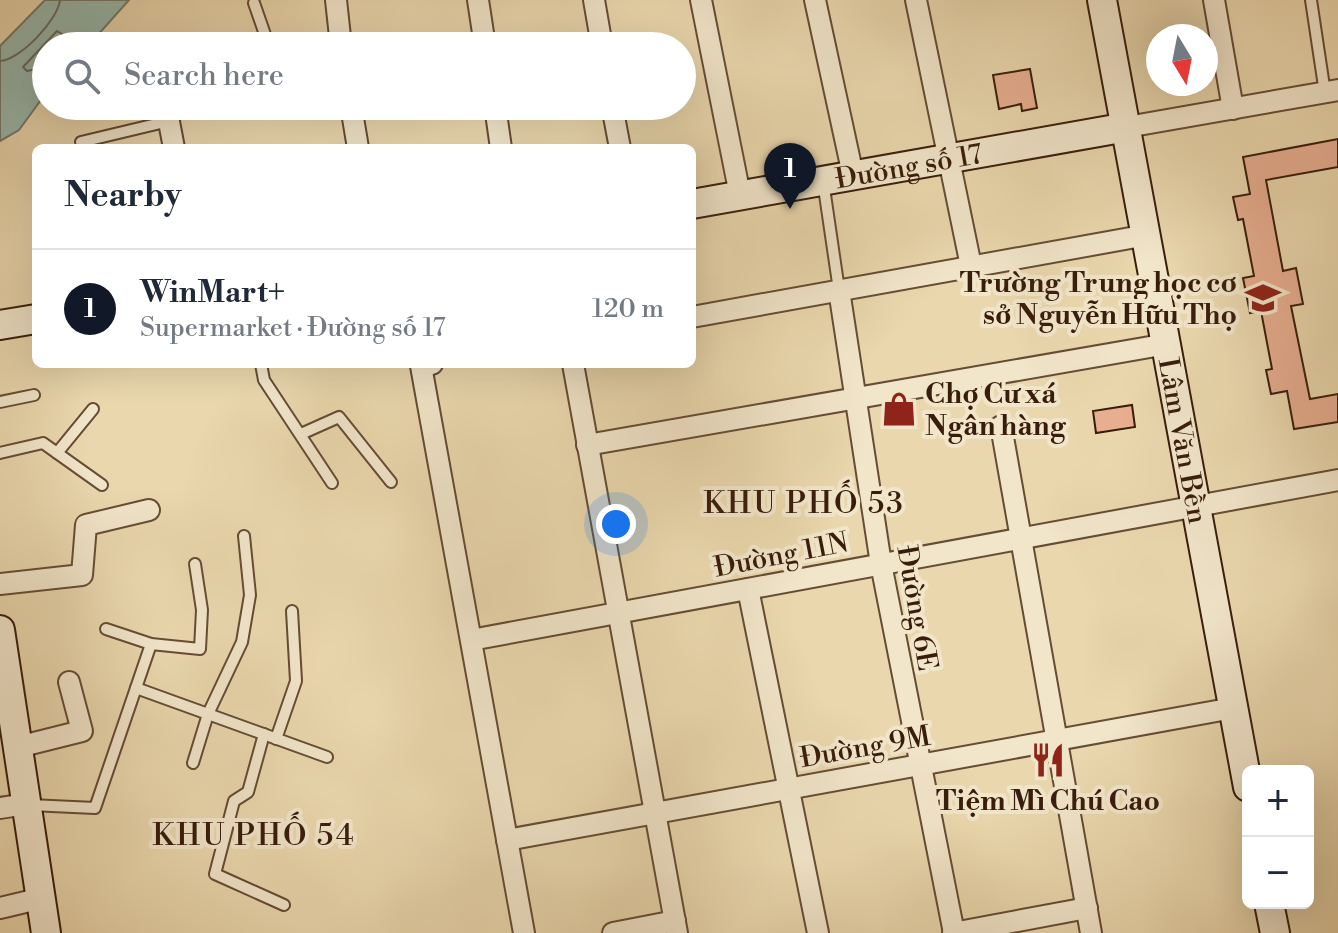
<!DOCTYPE html>
<html lang="en">
<head>
<meta charset="utf-8">
<style>
  body { margin:0; font-family:"Libre Bodoni",serif; background:#f6f6f7; color:#1f2937 }
  .controls { position:absolute; right:24px; bottom:24px; display:grid; overflow:hidden; border-radius:12px; box-shadow:0 8px 32px #0002 }
  .controls button { width:72px; height:72px; display:grid; place-items:center; padding:0; border:0; border-bottom:2px solid #e0e1e3; background:#fff; color:#1f2937; font:40px sans-serif }
  .compass { position:absolute; left:1146px; top:24px; width:72px; height:72px; border-radius:50%; background:#fff; box-shadow:0 8px 32px #0002; rotate:170deg }
  .you { position:absolute; left:616px; top:524px; width:28px; height:28px; margin:-20px; border:6px solid #fff; border-radius:50%; background:#1a73e8; box-shadow:0 0 0 12px #1a73e833 }
  .badge { display:grid; place-items:center; width:52px; height:52px; border-radius:50%; background:#111827; color:#fff; font-size:26px; font-weight:700 }
  .pin { position:absolute; translate:-50% -66px; filter:drop-shadow(0 2px 4px #0008) }
  .pin::after { content:''; position:absolute; top:42px; width:28px; height:24px; background:inherit; clip-path:polygon(0 0,100% 0,50% 100%) }
  .list { margin:0; padding:0; list-style:none }
  h2 { display:flex; justify-content:space-between; align-items:center; height:104px; margin:0; padding:0 32px; font-size:34px }
  h2 small { font-size:26px; font-weight:400; color:#747a83 }
  .list li { display:grid; grid-template-columns:52px 1fr auto; gap:24px; align-items:center; box-sizing:border-box; height:120px; padding:0 32px; border-top:2px solid #e0e1e3 }
  .list b { display:block; font-size:30px; white-space:nowrap }
  .list p { margin:0; font-size:26px; white-space:nowrap; color:#747a83 }
  .list em { font-size:26px; font-style:normal; color:#747a83 }
  .icon { flex:none; width:44px; height:44px; fill:none; stroke:currentColor; stroke-width:2; stroke-linecap:round; stroke-linejoin:round }
  .map { position:relative; flex:none; width:1338px; height:933px; overflow:hidden }
  .search { position:absolute; background:#fff; box-shadow:0 8px 32px #0002; left:32px; top:32px; width:664px; height:88px; display:flex; align-items:center; gap:20px; box-sizing:border-box; padding:0 28px; border-radius:44px; color:#747a83; font-size:30px }
  .panel { position:absolute; background:#fff; box-shadow:0 8px 32px #0002; left:32px; top:144px; width:664px; height:224px; border-radius:12px }
  .map>svg:first-child { display:block }
  .water { fill:#98b9ae; stroke:#727b6d; stroke-width:2 }
  .lines { fill:none; stroke-linecap:round; stroke-linejoin:round }
  .shore { stroke:#686b5d; stroke-width:2 }
  .building { fill:#e7ae90; stroke:#391d0c; stroke-width:2 }
  .lane-casing { stroke:#654c34; stroke-width:14 }
  .street-casing { stroke:#654c34; stroke-width:24 }
  .secondary-casing { stroke:#391d0c; stroke-width:32 }
  .lane { stroke:#f1e5ca; stroke-width:10 }
  .street { stroke:#f1e5ca; stroke-width:20 }
  .secondary { stroke:#f1e5ca; stroke-width:28 }
  .labels { text-anchor:middle; stroke-width:8; stroke-linejoin:round; paint-order:stroke }
  .street-label { font-size:28px; fill:#391d0c; stroke:#f1e5ca }
  .poi-label { font-size:28px; font-weight:bold; fill:#391d0c; stroke:#f1e5ca; text-anchor:end }
  .neighbourhood-label { font-size:30px; letter-spacing:2px; fill:#391d0c; stroke:#f1e5ca }
</style>
</head>
<body>
<div class="map">
<svg width="1338" height="933" viewBox="0 0 1338 933">
  <rect width="100%" height="100%" fill="#ead7ad"/>
  <filter id="stains"><feTurbulence type="fractalNoise" baseFrequency=".0025" numOctaves="4"/><feColorMatrix values="0 0 0 0 .2 0 0 0 0 .09 0 0 0 0 .02 0 0 0 .5 -.17"/></filter>
  <radialGradient id="worn" r=".72"><stop offset=".6" stop-color="#630" stop-opacity="0"/><stop offset="1" stop-color="#630" stop-opacity=".3"/></radialGradient>
  <path class="water" d="M 45,0 L 129,0 L 88,46 L 46,46 L 46,93 L 19,130 L 0,141 L 0,46 Z"/>
  <g class="lines">
    <g class="shore">
      <path d="M 0,61 C 20,60 58,20 60,0"/>
      <path d="M 46,67 L 27,71 L 23,67 L 57,31 L 62,34 L 61,46"/>
    </g>
  </g>
  <g class="building">
    <path d="M 1030,69 L 1037,108 L 1022,111 L 1021,104 L 999,109 L 993,75 Z"/>
    <path d="M 1338,139 L 1338,167 L 1266,180 L 1283,271 L 1296,268 L 1303,304 L 1291,306 L 1310,399 L 1338,394 L 1338,422 L 1294,429 L 1287,391 L 1271,394 L 1266,370 L 1272,369 L 1261,311 L 1250,313 L 1243,278 L 1254,276 L 1243,219 L 1238,220 L 1233,197 L 1250,194 L 1243,157 Z"/>
    <path d="M 1132,405 L 1135,427 L 1096,433 L 1093,411 Z"/>
  </g>
  <g class="lines">
    <g class="lane-casing">
      <g id="lane">
        <path d="M 1311,0 L 1325,93"/>
        <path d="M 254,3 L 269,46"/>
        <path d="M 81,142 L 169,121"/>
        <path d="M 823,181 L 839,290"/>
        <path d="M 261,364 L 264,380 L 332,483"/>
        <path d="M 0,402 L 34,395"/>
        <path d="M 301,434 L 339,417 L 391,482"/>
        <path d="M 0,453 L 43,443 L 102,485"/>
        <path d="M 57,453 L 93,409"/>
        <path d="M 106,629 L 151,644 L 200,649 L 202,610 L 195,564"/>
        <path d="M 136,688 L 327,757"/>
        <path d="M 264,734 L 248,792 L 234,801 L 215,874 L 284,905"/>
        <path d="M 276,739 L 296,681 L 292,611"/>
        <path d="M 193,763 L 208,714 L 242,642 L 250,595 L 244,536"/>
        <path d="M 30,805 L 95,808 L 151,644"/>
      </g>
    </g>
    <g class="street-casing">
      <g id="street">
        <path d="M 336,0 L 341,46"/>
        <path d="M 478,0 L 485,46"/>
        <path d="M 594,0 L 602,46"/>
        <path d="M 701,0 L 740,195"/>
        <path d="M 815,0 L 853,175"/>
        <path d="M 916,0 L 971,266"/>
        <path d="M 1214,0 L 1233,109"/>
        <path d="M 166,106 L 174,148"/>
        <path d="M 351,106 L 358,148"/>
        <path d="M 495,106 L 501,148"/>
        <path d="M 612,106 L 620,148"/>
        <path d="M 1127,127 L 1338,90"/>
        <path d="M 839,290 L 881,564 L 954,933"/>
        <path d="M 692,317 L 1147,235"/>
        <path d="M 432,364 L 421,366 L 524,933"/>
        <path d="M 573,364 L 677,933"/>
        <path d="M 1001,426 L 1091,933"/>
        <path d="M 587,445 L 1167,344"/>
        <path d="M 0,584 L 82,575 L 86,525 L 149,510"/>
        <path d="M 748,589 L 818,933"/>
        <path d="M 471,640 L 1338,480"/>
        <path d="M 18,747 L 82,731 L 69,682"/>
        <path d="M 0,808 L 26,804"/>
        <path d="M 507,840 L 1233,708"/>
        <path d="M 0,908 L 38,899"/>
        <path d="M 613,933 L 675,921"/>
        <path d="M 953,933 L 1087,908"/>
      </g>
    </g>
    <g class="secondary-casing">
      <g id="secondary">
        <path id="s1" d="M 1102,0 L 1248,787"/>
        <path id="s2" d="M 692,204 L 1127,127"/>
        <path d="M 0,325 L 36,319"/>
        <path d="M 0,630 L 46,933"/>
        <path d="M 1269,903 L 1275,933"/>
      </g>
    </g>
    <use href="#lane" class="lane"/>
    <use href="#street" class="street"/>
    <use href="#secondary" class="secondary"/>
  </g>
  <defs>
    <g id="school-bare" transform="scale(2.76)"><path d="M0-5L7-2L0 1L-7-2ZM-4 1L0 2.5L4 1V4Q0 6-4 4Z" fill="#8f2418" stroke="#f1e5ca" stroke-width="2.5" paint-order="stroke"/></g>
    <g id="shop-bare" transform="scale(2.76)"><path d="M-5-2.5h2.3a2.7 3.5 0 0 1 5.4 0H5L5.5 6h-11ZM-1.5-2.5h3a1.5 2.3 0 0 0-3 0Z" fill="#8f2418" stroke="#f1e5ca" stroke-width="2.5" paint-order="stroke"/></g>
    <g id="restaurant-bare" transform="scale(2.76)"><path d="M-5-6h1v4h1v-4h1v4h1v-4h1v5L-1.5 .5V6h-2V.5L-5-1ZM5-6V6H3V1.5H1.5Q1.5-4 5-6Z" fill="#8f2418" stroke="#f1e5ca" stroke-width="2.5" paint-order="stroke"/></g>
  </defs>
  <g fill-rule="evenodd">
    <use href="#school-bare" x="1263" y="298"/>
    <use href="#shop-bare" x="899" y="409"/>
    <use href="#restaurant-bare" x="1048" y="760"/>
  </g>
  <g class="labels">
    <g class="street-label">
      <text dy="10" stroke="none"><textPath href="#s2" startOffset="220">Đường số 17</textPath></text>
      <text dy="10" stroke="none"><textPath href="#s1" startOffset="448">Lâm Văn Bền</textPath></text>
      <text transform="translate(781 554) rotate(-11)" y="10">Đường 11N</text>
      <text transform="translate(918 608) rotate(80)" y="10">Đường 6E</text>
      <text transform="translate(865 746) rotate(-10)" y="10">Đường 9M</text>
    </g>
    <g class="poi-label">
      <text x="1237" y="292">Trường Trung học cơ<tspan x="1237" dy="32">sở Nguyễn Hữu Thọ</tspan></text>
      <text x="925" y="403" text-anchor="start">Chợ Cư xá<tspan x="925" dy="32">Ngân hàng</tspan></text>
      <text x="1048" y="810" text-anchor="middle">Tiệm Mì Chú Cao</text>
    </g>
    <g class="neighbourhood-label">
      <text x="804" y="513">KHU PHỐ 53</text>
      <text x="254" y="845">KHU PHỐ 54</text>
    </g>
  </g>
  <rect width="100%" height="100%" filter="url(#stains)"/>
  <rect width="100%" height="100%" fill="url(#worn)"/>
</svg>
<div class="controls">
<button>+</button>
<button>−</button>
</div>
<svg class="compass" viewBox="-18 -18 36 36"><path d="M0-13l5 13h-10z" fill="#e53935"/><path d="M0 13l5-13h-10z" fill="#747a83"/></svg>
<div class="you"></div>
<div class="pin badge" style="left:790px;top:209px">1</div>
<div class="search"><svg class="icon" aria-label="search" viewBox="0 0 24 24"><circle cx="10" cy="10" r="6"/><path d="M15 15l6 6"/></svg>Search here</div>
<section class="panel">
<h2>Nearby<small></small></h2>
<ul class="list">
<li><span class="badge">1</span><div><b>WinMart+</b><p>Supermarket · Đường số 17</p></div><em>120 m</em></li>
</ul>
</section>
</div>
</body>
</html>
